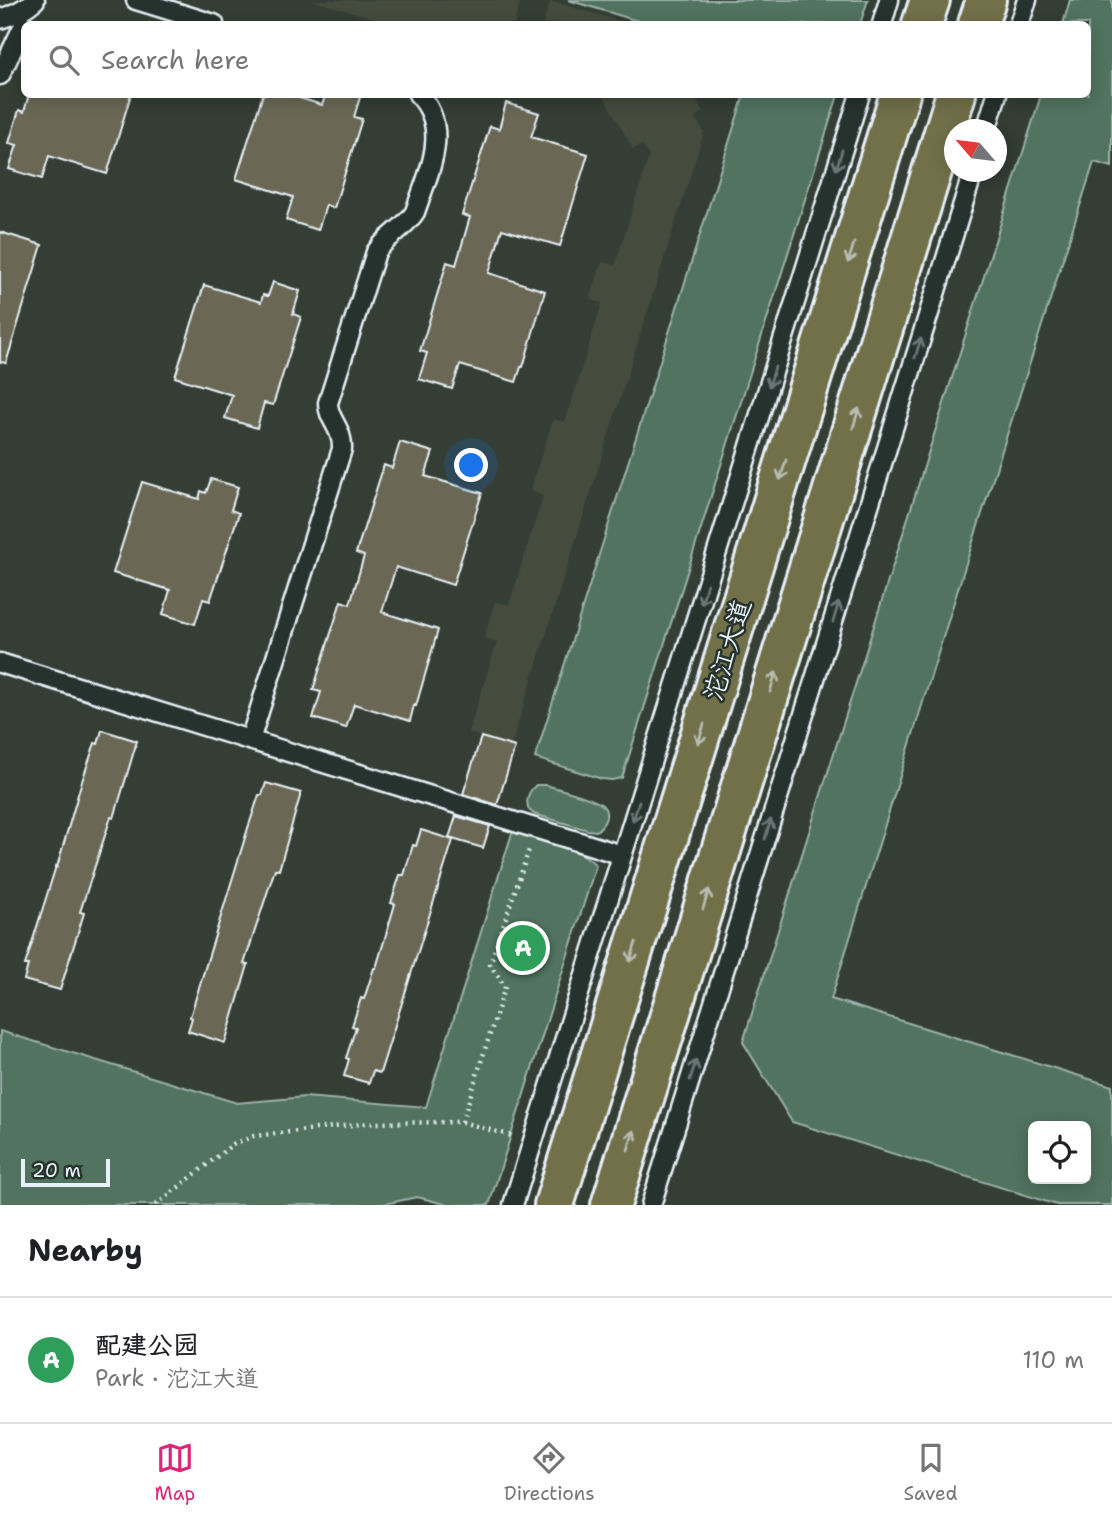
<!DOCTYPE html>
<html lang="en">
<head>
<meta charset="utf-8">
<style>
  body { margin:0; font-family:"Shantell Sans","LXGW WenKai TC",sans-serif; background:#f2f2f2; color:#202124 }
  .controls { position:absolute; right:21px; bottom:21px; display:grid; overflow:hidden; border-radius:10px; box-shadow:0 4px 18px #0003 }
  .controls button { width:63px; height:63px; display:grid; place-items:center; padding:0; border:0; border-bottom:2px solid #e0e0e0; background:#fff; color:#202124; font:35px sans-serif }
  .compass { position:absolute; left:944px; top:119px; width:63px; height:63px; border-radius:50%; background:#fff; box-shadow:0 4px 18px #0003; rotate:298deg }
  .scale { position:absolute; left:21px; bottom:18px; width:89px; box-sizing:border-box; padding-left:7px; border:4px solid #e8f1f8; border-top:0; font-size:19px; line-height:24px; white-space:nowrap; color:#e8f1f8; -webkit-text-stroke:5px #26332d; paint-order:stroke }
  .you { position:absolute; left:472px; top:466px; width:24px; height:24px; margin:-18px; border:5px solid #fff; border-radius:50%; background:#1a73e8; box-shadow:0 0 0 10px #1a73e833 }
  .badge { display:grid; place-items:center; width:46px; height:46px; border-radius:50%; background:#db2777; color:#fff; font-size:23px; font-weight:700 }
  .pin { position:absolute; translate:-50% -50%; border:4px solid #fff; box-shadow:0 2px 7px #0006 }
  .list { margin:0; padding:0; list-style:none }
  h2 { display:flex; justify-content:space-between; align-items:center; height:91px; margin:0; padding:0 28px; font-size:30px }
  h2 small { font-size:23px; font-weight:400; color:#757577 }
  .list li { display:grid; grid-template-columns:46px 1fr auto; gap:21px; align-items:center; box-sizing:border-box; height:126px; padding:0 28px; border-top:2px solid #e0e0e0 }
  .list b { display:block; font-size:26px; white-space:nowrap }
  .list p { margin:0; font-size:23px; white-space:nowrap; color:#757577 }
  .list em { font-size:23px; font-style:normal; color:#757577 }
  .icon { flex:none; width:38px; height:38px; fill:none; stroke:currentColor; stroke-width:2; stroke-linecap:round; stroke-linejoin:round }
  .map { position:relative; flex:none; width:1112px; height:1205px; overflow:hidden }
  .search { position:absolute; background:#fff; box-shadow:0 4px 18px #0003; left:21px; right:21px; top:21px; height:77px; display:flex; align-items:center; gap:18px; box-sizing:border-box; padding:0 24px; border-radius:10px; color:#757577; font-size:26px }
  .sheet { height:217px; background:#fff }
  nav { display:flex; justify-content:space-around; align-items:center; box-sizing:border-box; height:98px; border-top:2px solid #e0e0e0; background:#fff; font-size:19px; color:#757577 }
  nav a { display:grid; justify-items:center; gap:4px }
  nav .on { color:#db2777 }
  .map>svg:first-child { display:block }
  .built { fill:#444b3e }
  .green { fill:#51735e; stroke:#9cb2ab; stroke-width:2; fill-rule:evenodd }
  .building { fill:#6b6854; stroke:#e8f1f8; stroke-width:2 }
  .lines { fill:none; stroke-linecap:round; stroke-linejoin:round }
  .lane-casing { stroke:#e8f1f8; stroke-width:23 }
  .highway-casing { stroke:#e8f1f8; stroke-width:44 }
  .path { stroke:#e8f1f8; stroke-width:4.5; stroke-dasharray:2 5; stroke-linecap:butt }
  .lane { stroke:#26332d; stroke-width:18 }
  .highway { stroke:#716f4a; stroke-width:38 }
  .oneway { stroke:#6a7674 }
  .oneway2 { stroke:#b8bdb2 }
  .labels { text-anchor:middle; stroke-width:5; stroke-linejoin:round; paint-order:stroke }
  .street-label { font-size:26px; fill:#e8f1f8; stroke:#26332d }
</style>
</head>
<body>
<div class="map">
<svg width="1112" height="1205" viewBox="0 0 1112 1205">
  <rect width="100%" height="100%" fill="#343e35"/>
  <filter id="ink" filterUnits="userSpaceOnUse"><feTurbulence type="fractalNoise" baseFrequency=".0143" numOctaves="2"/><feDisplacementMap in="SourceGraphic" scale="14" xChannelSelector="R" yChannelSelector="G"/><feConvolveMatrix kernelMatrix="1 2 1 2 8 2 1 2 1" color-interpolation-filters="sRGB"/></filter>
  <g filter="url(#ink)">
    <g class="built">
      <path d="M 311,0 L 521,0 L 514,24 L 394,24 Z"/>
      <path d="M 550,1 L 631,24 L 543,24 Z"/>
      <path d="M 603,95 L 693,95 L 703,112 L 695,117 L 704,132 L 511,746 L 468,733 L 497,642 L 484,638 L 495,601 L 509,605 L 543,496 L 530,491 L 553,419 L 565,422 L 602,303 L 590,299 L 602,262 L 615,265 L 649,156 L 642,145 L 633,149 Z"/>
    </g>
    <g class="green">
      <path d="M 568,0 L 868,0 L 860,24 L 648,24 Z"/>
      <path d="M 1070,0 L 1112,0 L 1112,167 L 1094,162 L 962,576 L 831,999 L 1112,1086 L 1112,1205 L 1057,1205 L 792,1122 L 743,1042 L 1041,95 L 1088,94 L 1088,24 L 1063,24 ZM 1086,1126 L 1086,1179 L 1033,1179 L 1033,1126 Z"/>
      <path d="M 744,95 L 838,95 L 622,778 L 612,780 L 602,779 L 535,758 Z"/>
      <path d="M 536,785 L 545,785 C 556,788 599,799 604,807 C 610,816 603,826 596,831 L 588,830 L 534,814 L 529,810 C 525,800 528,792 536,785 Z"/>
      <path d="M 513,830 C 539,839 576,845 596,865 L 489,1205 L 449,1205 L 417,1197 L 380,1205 L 0,1205 L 0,1031 L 237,1103 L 305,1097 L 426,1107 Z"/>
    </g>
    <g class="building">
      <path d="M 29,94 L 131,94 L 107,174 L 49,156 L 42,179 L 9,169 L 17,145 L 9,143 L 19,110 L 24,112 Z"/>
      <path d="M 263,94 L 287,94 L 322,105 L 326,94 L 361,94 L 354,117 L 362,119 L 334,208 L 326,205 L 318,230 L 286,220 L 293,197 L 236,179 Z"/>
      <path d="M 506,103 L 539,113 L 531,137 L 588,154 L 560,246 L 502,229 L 489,273 L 545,291 L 523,367 L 521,367 L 516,382 L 460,365 L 452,389 L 419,379 L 427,353 L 420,351 L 447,262 L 456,265 L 470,217 L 462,215 L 490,126 L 499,129 Z"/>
      <path d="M 0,232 L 42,245 L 6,363 L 0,362 Z"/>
      <path d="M 273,282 L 300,291 L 293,314 L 301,317 L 273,405 L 264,403 L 257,428 L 225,418 L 232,395 L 175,377 L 204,285 L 261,302 L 263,295 L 268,296 Z"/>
      <path d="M 400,442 L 433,452 L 425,476 L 482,493 L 453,585 L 396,567 L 382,612 L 438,630 L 416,706 L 414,705 L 410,721 L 354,704 L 346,728 L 313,718 L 321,692 L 313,690 L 341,601 L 350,604 L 364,556 L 356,553 L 384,465 L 392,468 Z"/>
      <path d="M 211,479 L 238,487 L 231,510 L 239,513 L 210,601 L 203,599 L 195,624 L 163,614 L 170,590 L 113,573 L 142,482 L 199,499 L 201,491 L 206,493 Z"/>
      <path d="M 102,730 L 137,741 L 114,818 L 111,817 L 80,912 L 84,913 L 60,990 L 24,980 L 28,965 L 25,965 L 56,866 L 57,867 L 81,784 L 95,743 L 98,744 Z"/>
      <path d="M 481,737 L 515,747 L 497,805 L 463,794 Z"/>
      <path d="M 266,783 L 301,793 L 279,870 L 275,869 L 244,964 L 248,965 L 225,1043 L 188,1031 L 192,1018 L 190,1017 L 248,828 L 259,795 L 262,795 Z"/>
      <path d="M 456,816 L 490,826 L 483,848 L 449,838 Z"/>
      <path d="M 421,830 L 453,840 L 380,1073 L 373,1071 L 369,1083 L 344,1076 L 349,1059 L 346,1058 L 356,1027 L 352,1026 L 361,998 L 364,999 L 374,968 L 376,968 L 395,904 L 391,903 L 400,875 L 404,875 L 413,845 L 416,846 Z"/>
    </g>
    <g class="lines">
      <g class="lane-casing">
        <g id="lane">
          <path d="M 136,0 L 214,24"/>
          <path d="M 0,19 C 13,15 25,9 35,0"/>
          <path d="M 882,24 L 889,0"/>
          <path d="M 1019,24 L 1027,0"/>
          <path d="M 0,75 L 24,25"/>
          <path d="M 986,130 L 997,94"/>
          <path d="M 0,663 L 622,855"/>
          <path d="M 250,740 L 342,449 C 343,428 328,420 328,403 L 376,252 C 387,236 405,228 415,212 C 428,173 452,129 418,94"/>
          <path d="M 513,1205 L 860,94"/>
          <path d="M 651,1205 L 973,172"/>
        </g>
      </g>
      <g class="highway-casing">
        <g id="highway">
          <path d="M 922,24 L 930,0"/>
          <path d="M 978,24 L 986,0"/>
          <path d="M 554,1205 L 900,94"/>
          <path d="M 611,1205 L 956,94"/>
        </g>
      </g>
      <g class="path">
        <path d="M 462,1122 L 505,987 L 490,964 L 529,850"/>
        <path d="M 156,1205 L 233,1144 L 254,1136 L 369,1123 L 462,1122 L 512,1136"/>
      </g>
      <use href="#lane" class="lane"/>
      <use href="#highway" class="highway"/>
    </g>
    <defs><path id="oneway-shaft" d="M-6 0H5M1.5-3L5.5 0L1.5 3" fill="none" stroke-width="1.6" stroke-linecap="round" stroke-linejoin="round" transform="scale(1.75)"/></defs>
    <g class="oneway">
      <use href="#oneway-shaft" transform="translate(839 160) rotate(107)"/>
      <use href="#oneway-shaft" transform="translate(918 348) rotate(-73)"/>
      <use href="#oneway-shaft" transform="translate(772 377) rotate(107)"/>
      <use href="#oneway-shaft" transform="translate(704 594) rotate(107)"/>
      <use href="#oneway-shaft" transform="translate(836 612) rotate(-73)"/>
      <use href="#oneway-shaft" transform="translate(636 811) rotate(107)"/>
      <use href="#oneway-shaft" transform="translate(768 829) rotate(-73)"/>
      <use href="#oneway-shaft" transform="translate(693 1070) rotate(-73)"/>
    </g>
    <g class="oneway2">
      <use href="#oneway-shaft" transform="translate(851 253) rotate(107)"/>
      <use href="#oneway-shaft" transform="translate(856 418) rotate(-73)"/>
      <use href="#oneway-shaft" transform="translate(783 470) rotate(107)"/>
      <use href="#oneway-shaft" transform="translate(773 682) rotate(-73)"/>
      <use href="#oneway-shaft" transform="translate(701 734) rotate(107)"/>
      <use href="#oneway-shaft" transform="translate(706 899) rotate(-73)"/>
      <use href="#oneway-shaft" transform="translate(633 952) rotate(107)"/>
      <use href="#oneway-shaft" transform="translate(631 1140) rotate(-73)"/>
    </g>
  </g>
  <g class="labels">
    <g class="street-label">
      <text transform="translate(727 650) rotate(-73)" y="9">沱江大道</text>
    </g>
  </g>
</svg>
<div class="controls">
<button><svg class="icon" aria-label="locate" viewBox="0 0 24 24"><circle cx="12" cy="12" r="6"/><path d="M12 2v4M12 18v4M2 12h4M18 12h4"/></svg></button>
</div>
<svg class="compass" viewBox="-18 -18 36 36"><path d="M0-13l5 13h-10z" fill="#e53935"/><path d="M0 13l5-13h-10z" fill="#757577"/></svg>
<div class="scale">20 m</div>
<div class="you"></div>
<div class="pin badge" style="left:523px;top:948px;background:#2e9e5b">A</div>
<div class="search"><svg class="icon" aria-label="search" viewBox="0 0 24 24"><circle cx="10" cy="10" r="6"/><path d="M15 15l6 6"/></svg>Search here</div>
</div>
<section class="sheet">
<h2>Nearby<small></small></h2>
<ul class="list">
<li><span class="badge" style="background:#2e9e5b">A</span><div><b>配建公园</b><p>Park · 沱江大道</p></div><em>110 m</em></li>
</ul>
</section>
<nav>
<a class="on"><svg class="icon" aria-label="map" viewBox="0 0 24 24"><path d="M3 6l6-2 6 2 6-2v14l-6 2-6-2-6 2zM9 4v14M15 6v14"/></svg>Map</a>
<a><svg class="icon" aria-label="directions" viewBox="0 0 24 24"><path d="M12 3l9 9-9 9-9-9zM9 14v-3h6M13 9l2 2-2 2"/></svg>Directions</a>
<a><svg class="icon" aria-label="saved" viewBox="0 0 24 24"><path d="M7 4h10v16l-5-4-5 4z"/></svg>Saved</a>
</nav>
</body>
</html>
